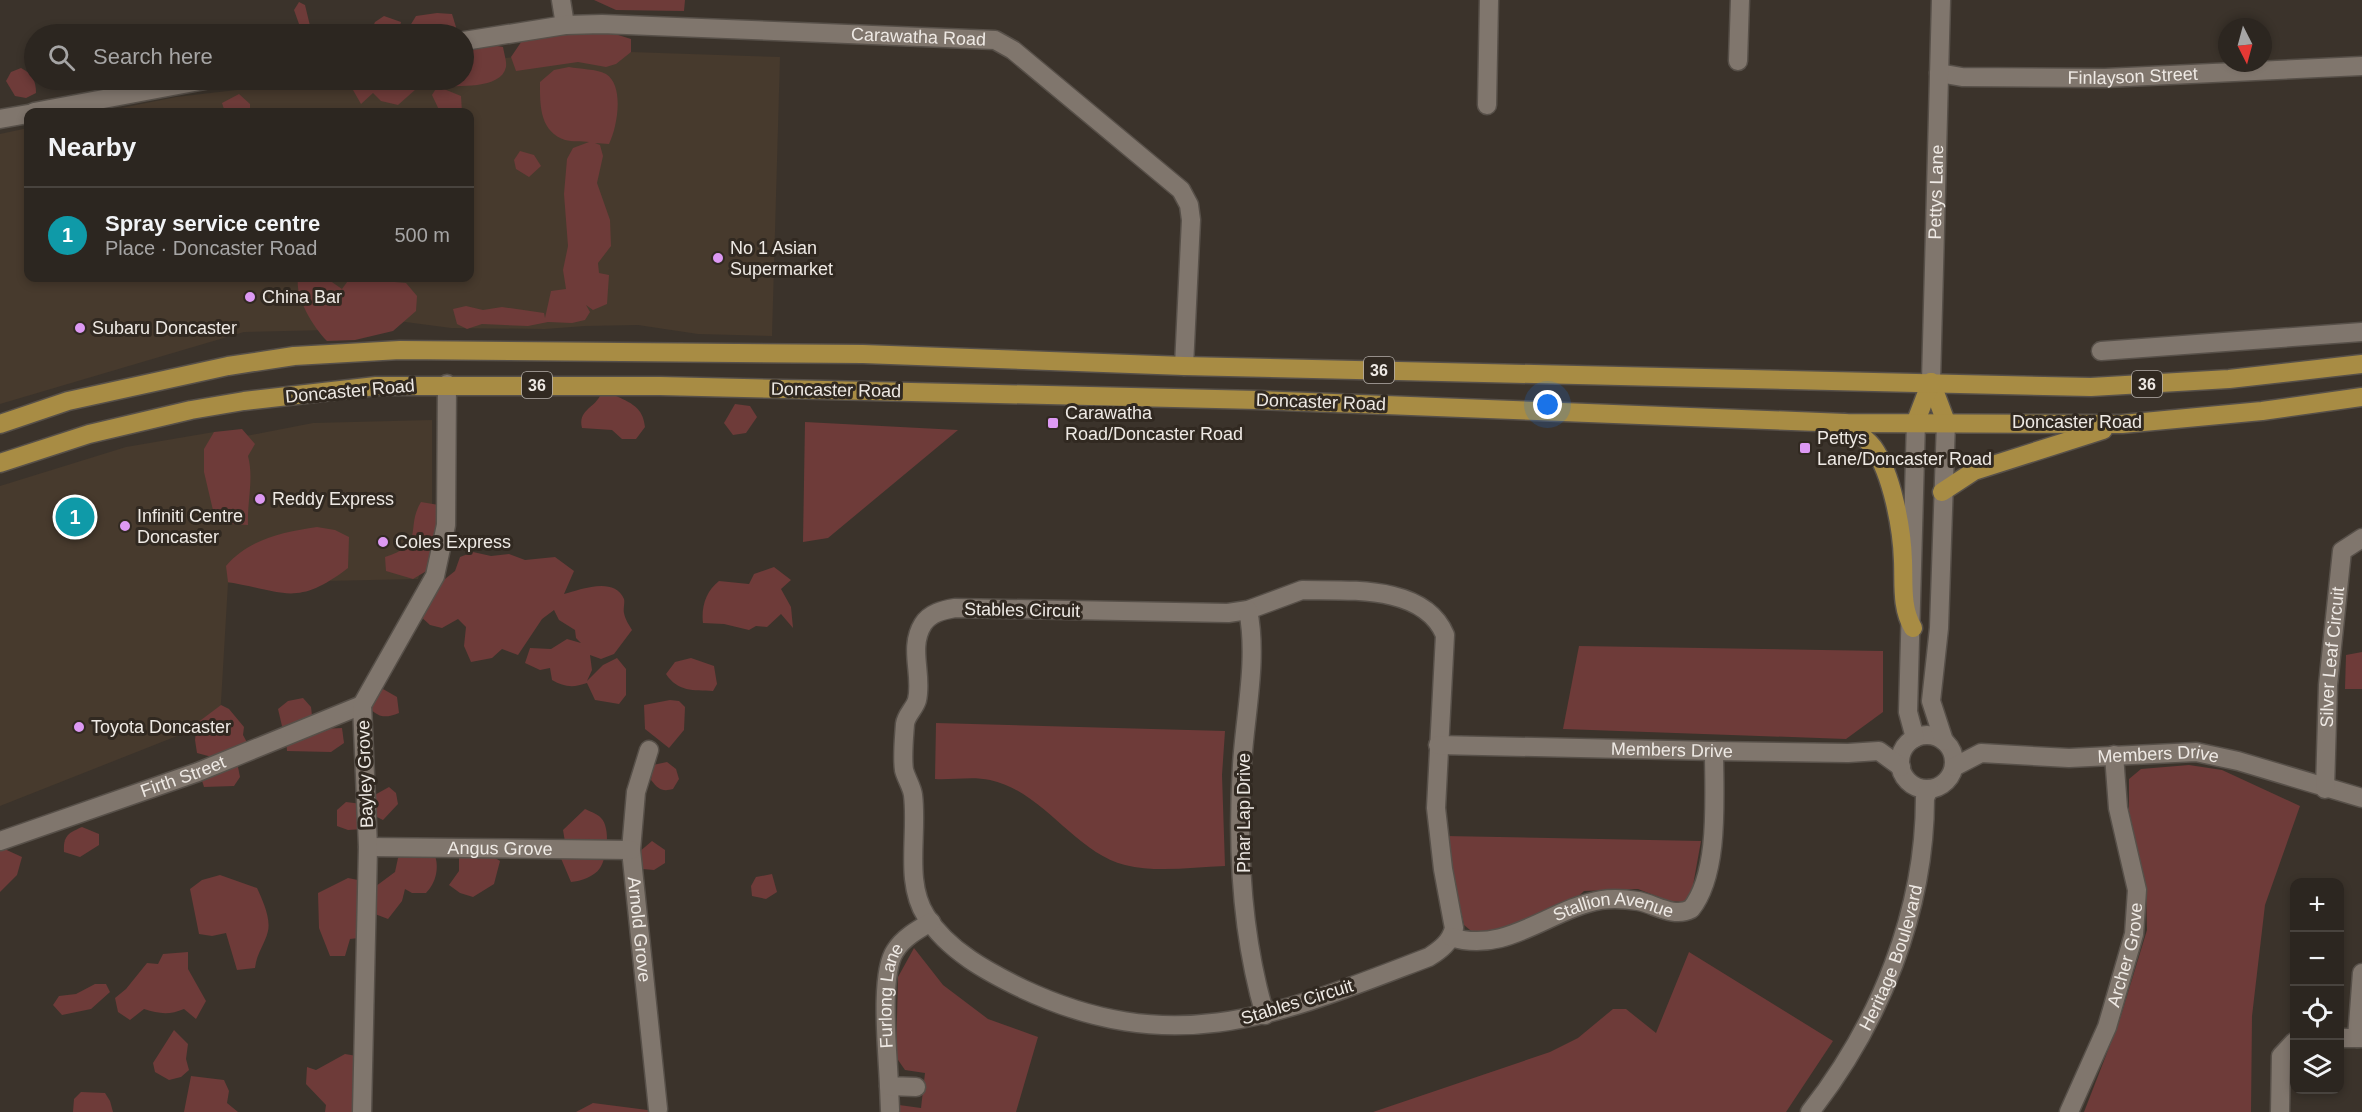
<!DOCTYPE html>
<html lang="en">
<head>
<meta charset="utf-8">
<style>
  body { margin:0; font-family:Helvetica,sans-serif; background:#38322d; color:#f1f3f6 }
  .controls { position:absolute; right:18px; bottom:18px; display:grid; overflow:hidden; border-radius:12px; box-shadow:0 3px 9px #0003 }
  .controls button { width:54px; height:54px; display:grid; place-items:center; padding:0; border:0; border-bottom:2px solid #48433e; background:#2c2620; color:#f1f3f6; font:30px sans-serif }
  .compass { position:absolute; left:2218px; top:18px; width:54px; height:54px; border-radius:50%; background:#2c2620; box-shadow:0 3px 9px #0003; rotate:174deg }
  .you { position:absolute; left:1548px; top:405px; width:21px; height:21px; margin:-15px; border:4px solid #fff; border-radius:50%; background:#1a73e8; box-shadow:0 0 0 9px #1a73e833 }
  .badge { display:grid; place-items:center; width:39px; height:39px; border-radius:50%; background:#dd99f3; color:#fff; font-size:20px; font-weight:700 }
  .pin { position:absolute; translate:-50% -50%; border:3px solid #fff; box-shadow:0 2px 6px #0006 }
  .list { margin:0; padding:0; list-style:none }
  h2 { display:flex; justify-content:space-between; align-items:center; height:78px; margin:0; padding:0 24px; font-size:26px }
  h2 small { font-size:20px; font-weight:400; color:#a6a5a5 }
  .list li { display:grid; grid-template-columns:39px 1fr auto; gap:18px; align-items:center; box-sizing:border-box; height:96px; padding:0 24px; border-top:2px solid #48433e }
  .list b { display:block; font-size:22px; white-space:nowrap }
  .list p { margin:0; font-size:20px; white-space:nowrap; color:#a6a5a5 }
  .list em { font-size:20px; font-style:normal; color:#a6a5a5 }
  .icon { flex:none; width:33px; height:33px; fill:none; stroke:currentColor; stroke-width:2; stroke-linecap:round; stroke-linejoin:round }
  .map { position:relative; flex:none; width:2362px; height:1112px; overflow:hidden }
  .search { position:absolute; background:#2c2620; box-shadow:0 3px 9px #0003; left:24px; top:24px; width:450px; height:66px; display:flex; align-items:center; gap:15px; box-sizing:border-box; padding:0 21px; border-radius:33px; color:#a6a5a5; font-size:22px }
  .panel { position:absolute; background:#2c2620; box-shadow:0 3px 9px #0003; left:24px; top:108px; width:450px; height:174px; border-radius:12px }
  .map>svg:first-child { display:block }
  .built { fill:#473a2d }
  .green { fill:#6e3b39 }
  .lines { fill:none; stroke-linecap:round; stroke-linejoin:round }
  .minor-casing { stroke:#575049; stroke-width:21 }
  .major-casing { stroke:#575049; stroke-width:21 }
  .minor { stroke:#80766d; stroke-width:18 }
  .major { stroke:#a88c44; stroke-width:18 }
  .poi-dot { fill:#dd99f3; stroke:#312921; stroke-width:2 }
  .labels { text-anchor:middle; stroke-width:6; stroke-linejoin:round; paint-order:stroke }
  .shield { fill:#312921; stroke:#b5afaa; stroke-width:1.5 }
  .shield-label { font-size:16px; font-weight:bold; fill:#eee9e4 }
  .street-label { font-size:18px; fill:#eee9e4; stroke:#312921 }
  .poi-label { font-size:18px; fill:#eee9e4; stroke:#312921; text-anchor:start }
</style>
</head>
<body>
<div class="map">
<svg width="2362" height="1112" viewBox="0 0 2362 1112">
  <rect width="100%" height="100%" fill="#3b332b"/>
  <g class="built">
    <path d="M 571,50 L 780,57 L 772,336 L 698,334 L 638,325 L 585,326 L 545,329 L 451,328 L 398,321 L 329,330 L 244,332 L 0,404 L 0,134 L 28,128 L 28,278 L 470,278 L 470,112 L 101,112 L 176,97 L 324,80 L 464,80 L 464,63 Z"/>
    <path d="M 432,420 L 432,538 L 418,579 L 228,583 L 220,719 L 0,806 L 0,486 L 126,447 L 214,432 L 215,442 L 313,423 Z"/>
  </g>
  <g class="green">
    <path d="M 594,0 L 685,0 L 684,11 L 616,10 Z"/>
    <path d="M 299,2 L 305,5 L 312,34 L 294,34 L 299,24 L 294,10 Z"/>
    <path d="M 437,13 L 452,14 L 456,27 L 450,34 L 405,34 L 416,16 Z"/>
    <path d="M 384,16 L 401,22 L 399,30 L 390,34 L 370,34 L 375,22 Z"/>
    <path d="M 534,23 L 602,24 L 615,34 L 631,39 L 631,52 L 616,64 L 606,67 L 578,62 L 516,71 L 511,57 Z"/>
    <path d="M 481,43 L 503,47 C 504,53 507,62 506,67 C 501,90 457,85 439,87 L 461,96 L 462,112 L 440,112 L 432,95 L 437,87 L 416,89 L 398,105 L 381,101 L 373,93 L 361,104 L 353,90 L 354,80 L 464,80 L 464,47 Z"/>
    <path d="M 569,67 C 580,69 596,69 606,74 C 625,86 617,128 609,144 L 595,143 L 600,145 L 603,156 L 597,183 L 610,220 L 611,246 L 598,263 L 599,273 L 609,275 L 607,304 L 593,310 L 586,305 L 590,312 L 585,320 L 572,323 L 548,322 L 528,326 L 482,324 L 467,329 L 457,324 L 453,309 L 466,306 L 483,310 L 502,307 L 544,313 L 545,318 L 551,291 L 566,289 L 563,270 L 568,246 L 564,194 L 567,159 L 573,148 L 589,142 C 582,141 572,142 565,140 C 539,131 540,104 540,82 L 554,70 Z"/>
    <path d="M 21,68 C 32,74 36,80 36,93 L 26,98 L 15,96 L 6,81 L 11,72 Z"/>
    <path d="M 239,94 L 250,104 L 250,112 L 225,112 L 222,103 Z"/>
    <path d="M 520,151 L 534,155 L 541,166 L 529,177 L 516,169 L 514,160 Z"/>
    <path d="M 298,278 L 326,278 L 342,289 L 350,278 L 406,283 L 417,296 L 416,311 L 393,331 L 355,340 L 327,341 C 313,327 295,297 298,278 Z"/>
    <path d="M 614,395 C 631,403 643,407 645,427 L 636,439 L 622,439 L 612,430 L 582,428 C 578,410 593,409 600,396 Z"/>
    <path d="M 735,404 L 750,406 L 757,417 L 746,433 L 733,435 L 724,423 Z"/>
    <path d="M 805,422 L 958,430 L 828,538 L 803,542 Z"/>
    <path d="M 242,429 L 255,444 L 248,456 C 254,479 247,501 248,525 L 216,523 L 204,472 L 204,449 L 214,432 Z"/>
    <path d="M 421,502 L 439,505 L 454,540 L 445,560 L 413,579 L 386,571 L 385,557 C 426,544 405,528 421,502 Z"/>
    <path d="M 317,527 L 335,530 L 349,537 L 348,568 C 297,607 285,592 228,582 L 226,566 C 249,539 283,532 317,527 Z"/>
    <path d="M 473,552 L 491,556 L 509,554 L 525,560 L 555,557 L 574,571 L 564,594 C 580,590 614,576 624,599 C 625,603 623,609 624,613 C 625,619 629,625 632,630 L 614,654 L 601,659 L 590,655 L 592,670 L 587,681 L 603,665 L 617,658 L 626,669 L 626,695 L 619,704 L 595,700 L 587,683 C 573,688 564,687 552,680 L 550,668 L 540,670 L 525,663 L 530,648 L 551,649 L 567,639 L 581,643 L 576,638 L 575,630 L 559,620 L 554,610 L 542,619 L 518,655 L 502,649 L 492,658 L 471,662 L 464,646 L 466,627 L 458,619 L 442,628 L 430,625 L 419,615 L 435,587 L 455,571 L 460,557 Z"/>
    <path d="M 774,567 L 791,580 L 781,589 L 791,607 L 793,628 L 781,614 L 767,627 L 756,626 L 749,630 L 724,624 L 703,623 C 701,607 706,591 719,581 L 749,584 L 754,574 Z"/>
    <path d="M 1579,646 L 1883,651 L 1883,712 L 1846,739 L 1563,729 Z"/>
    <path d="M 2362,652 L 2362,689 L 2345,689 L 2346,655 Z"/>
    <path d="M 691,658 L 714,666 L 717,684 L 713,691 C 693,690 678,692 666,674 L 675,662 Z"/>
    <path d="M 383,689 L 397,697 L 399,713 C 386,718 380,718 370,709 L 371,703 Z"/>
    <path d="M 303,698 L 311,707 L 313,724 L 297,731 L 282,726 L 278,709 L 288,701 Z"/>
    <path d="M 670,700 L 679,701 L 685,707 L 684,730 L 669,748 L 645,729 L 644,705 Z"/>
    <path d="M 221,705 L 229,709 L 244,727 L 243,735 L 250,748 L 223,760 L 197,753 L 195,740 L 197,723 Z"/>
    <path d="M 936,723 L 1225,731 L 1222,775 L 1225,866 C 1193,867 1157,873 1125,865 C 1075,853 1043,791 990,780 C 973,776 952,780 935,779 Z"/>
    <path d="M 342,728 L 344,743 L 331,752 L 287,751 L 286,738 L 320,729 Z"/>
    <path d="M 231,760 L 238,767 L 240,777 L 234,786 L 204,787 L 200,774 Z"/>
    <path d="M 667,762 L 676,769 L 679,779 L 673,789 C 662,792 658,789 651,780 L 653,765 Z"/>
    <path d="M 2189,765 L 2222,770 L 2300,806 L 2265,905 L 2252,1016 L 2251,1112 L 2084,1112 L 2119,1022 L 2147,930 L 2146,887 L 2129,811 L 2129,779 L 2141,769 Z"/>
    <path d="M 389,787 L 396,793 L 398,804 L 383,820 L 373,815 L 371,797 Z"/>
    <path d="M 346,802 L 362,804 L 363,829 L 348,830 L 337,826 L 337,810 Z"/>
    <path d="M 585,809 C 589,811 598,814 601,818 C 611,828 607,858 600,868 C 594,877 581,881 571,882 L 560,856 L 565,842 L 563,830 Z"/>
    <path d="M 82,827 L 99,834 L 99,845 L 80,857 L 64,852 C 63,836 68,833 82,827 Z"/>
    <path d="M 1445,836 L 1701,841 L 1692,891 L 1684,902 L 1669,901 L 1638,889 L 1584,891 C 1562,915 1508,928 1476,935 L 1464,925 Z"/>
    <path d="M 652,841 L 665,850 L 665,863 L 654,870 L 643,869 L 632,858 Z"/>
    <path d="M 0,847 L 22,857 L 17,875 L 0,892 Z"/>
    <path d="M 419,848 L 434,853 C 440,867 436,883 426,893 L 412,893 L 405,889 L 402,901 L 388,919 L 375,914 L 376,936 L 350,939 L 345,956 L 330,956 L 319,928 L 318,893 L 348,878 L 363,881 L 368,892 L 395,872 L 398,858 Z"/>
    <path d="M 486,852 L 500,861 L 494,884 L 473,897 L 460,893 L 449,885 L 459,871 L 459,857 Z"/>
    <path d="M 772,874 L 777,892 L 766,899 L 752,896 L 751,886 L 756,877 Z"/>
    <path d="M 220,875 L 257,888 C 262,899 271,918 268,931 C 265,944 257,952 255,968 L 237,970 L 226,933 L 212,936 L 199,934 L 190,889 L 202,880 Z"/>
    <path d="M 914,948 L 943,985 L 988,1019 L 1038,1037 L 1016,1112 L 899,1112 L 899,1105 L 921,1108 L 925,1073 L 905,1070 L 896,1057 L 898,977 Z"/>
    <path d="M 188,952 L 188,969 L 206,1001 L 196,1019 L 184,1009 C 170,1015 159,1014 144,1009 L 130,1020 L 118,1012 L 115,998 L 126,989 L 147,963 L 158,964 L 163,954 Z"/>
    <path d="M 1689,952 L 1833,1041 L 1786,1112 L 1373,1112 L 1550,1052 L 1578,1038 L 1613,1009 L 1626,1009 L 1656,1033 Z"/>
    <path d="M 95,984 L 106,984 L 110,992 L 91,1009 L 62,1015 L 53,1005 L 59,996 L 76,994 Z"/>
    <path d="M 174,1030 L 188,1044 L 186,1059 L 189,1070 L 181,1077 L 169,1080 L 155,1072 L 153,1063 Z"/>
    <path d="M 345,1054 L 357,1056 L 359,1112 L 325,1112 L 326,1105 L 306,1084 L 307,1067 L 316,1070 Z"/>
    <path d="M 191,1076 L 224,1080 L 229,1091 L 227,1103 L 238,1112 L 184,1112 Z"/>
    <path d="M 81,1092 L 105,1093 L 110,1101 L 113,1112 L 73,1112 L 74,1099 Z"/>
    <path d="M 593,1103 L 663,1112 L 576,1112 Z"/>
  </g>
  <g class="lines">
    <g class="minor-casing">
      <g id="minor">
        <path d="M 561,0 L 565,25"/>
        <path id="s1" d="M 464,41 L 565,25 L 602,24 L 995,40 L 1013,50 L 1181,190 L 1189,205 L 1191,220 L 1184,366"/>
        <path d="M 1738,61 L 1740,0"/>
        <path id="s2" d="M 1939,73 L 1962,77 L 2105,78 L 2362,66"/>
        <path d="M 1487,105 L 1489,0"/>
        <path d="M 34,112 L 205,80"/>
        <path d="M 0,119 L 28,114"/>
        <path d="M 2101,351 L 2362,332"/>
        <path id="s3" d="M 1931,382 L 1941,0"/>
        <path d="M 1302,590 C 1347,591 1424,584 1445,635 L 1436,808 L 1443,869 L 1454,928 C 1451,942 1440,950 1429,957 C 1282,1013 1177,1061 1023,989 C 988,972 948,951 926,916 C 904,882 918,834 913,795 C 912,787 906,778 904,770 C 902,756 904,738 905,724 C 906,715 915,708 917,700 C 923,675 908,648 923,624 C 930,613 943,610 955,608 L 1228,613 L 1248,610 Z"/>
        <path d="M 1248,610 C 1258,660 1245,714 1242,765 C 1237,847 1242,937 1265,1015"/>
        <circle cx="1927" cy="762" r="27"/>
        <path d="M 1915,738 L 1908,712 L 1916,421"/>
        <path d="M 1944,741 L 1931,701 L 1939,628 L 1946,422"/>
        <path id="s4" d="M 1438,745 L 1714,751 L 1848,753 L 1879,751 L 1901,767"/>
        <path id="s5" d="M 649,750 L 636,792 L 631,850 L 658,1109"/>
        <path id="s6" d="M 1954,767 L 1981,753 L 2069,758 L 2196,752 L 2238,761 L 2362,798"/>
        <path id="s7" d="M 2325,789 L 2328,685 L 2342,551 L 2362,538"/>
        <path id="s8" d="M 0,841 L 198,772 L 362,705"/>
        <path id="s9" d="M 368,847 L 631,850"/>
        <path id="s10" d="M 1451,937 C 1506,955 1549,909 1601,900 C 1613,898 1626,899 1638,901 C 1655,904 1673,918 1691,909 C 1720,873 1714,796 1714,751"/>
        <path d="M 2340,1038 L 2362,1038"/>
        <path d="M 2357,1038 L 2362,973"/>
        <path d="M 889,1086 L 890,1110"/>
        <path id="s11" d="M 916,1087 L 889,1086 C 888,1055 879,975 895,951 C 903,938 917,930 931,922"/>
        <path d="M 362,1112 L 368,847 L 362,705 L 435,576 L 446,525 L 447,384"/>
        <path id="s12" d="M 1810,1112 C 1880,1023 1925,911 1925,798 L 1929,789"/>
        <path id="s13" d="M 2069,1112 L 2107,1027 L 2134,934 L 2137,890 L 2118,808 L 2114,755"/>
        <path d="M 2280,1112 L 2281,1056 L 2294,1042"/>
      </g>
    </g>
    <g class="major-casing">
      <g id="major">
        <path d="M 1931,382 L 1946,422"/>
        <path d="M 1916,421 L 1931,382"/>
        <path d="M 1845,423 C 1854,430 1866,438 1873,447 C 1892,474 1902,528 1903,561 C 1904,584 1901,608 1913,628"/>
        <path d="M 0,424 L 68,401 L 228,366 L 294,356 L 400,350 L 863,354 L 1184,366 L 2091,387 L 2229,379 L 2362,364"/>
        <path d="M 0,463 L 89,434 L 191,410 L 244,401 L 376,386 L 660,386 L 1258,400 L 1845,423 L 2122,424 L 2262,411 L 2362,397"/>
        <path d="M 1942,492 L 1974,471 L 2103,430"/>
      </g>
    </g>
    <use href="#minor" class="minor"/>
    <use href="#major" class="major"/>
  </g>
  <g class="poi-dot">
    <circle cx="718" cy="258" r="6"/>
    <circle cx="250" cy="297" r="6"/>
    <circle cx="80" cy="328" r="6"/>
    <rect x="1047" y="417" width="12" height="12" rx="3"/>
    <rect x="1799" y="442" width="12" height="12" rx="3"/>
    <circle cx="260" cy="499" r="6"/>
    <circle cx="125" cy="526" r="6"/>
    <circle cx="383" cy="542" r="6"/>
    <circle cx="79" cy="727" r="6"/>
  </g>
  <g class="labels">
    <g class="shield">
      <rect x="1364" y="357" width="30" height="26" rx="4.5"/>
      <rect x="2132" y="371" width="30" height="26" rx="4.5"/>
      <rect x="522" y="372" width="30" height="26" rx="4.5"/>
    </g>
    <g class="shield-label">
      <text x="1379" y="376">36</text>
      <text x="2147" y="390">36</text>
      <text x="537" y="391">36</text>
    </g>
    <g class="street-label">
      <text dy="6" stroke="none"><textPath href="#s1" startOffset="456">Carawatha Road</textPath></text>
      <text dy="6" stroke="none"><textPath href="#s2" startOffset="194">Finlayson Street</textPath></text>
      <text dy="6" stroke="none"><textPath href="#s3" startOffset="190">Pettys Lane</textPath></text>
      <text transform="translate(836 390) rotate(1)" y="6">Doncaster Road</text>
      <text transform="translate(350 391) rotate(-5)" y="6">Doncaster Road</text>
      <text transform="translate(1321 402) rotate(2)" y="6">Doncaster Road</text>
      <text x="2077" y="428">Doncaster Road</text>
      <text transform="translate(1022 610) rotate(1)" y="6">Stables Circuit</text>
      <text dy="6" stroke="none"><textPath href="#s7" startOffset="132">Silver Leaf Circuit</textPath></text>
      <text dy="6" stroke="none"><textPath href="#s4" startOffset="234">Members Drive</textPath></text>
      <text dy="6" stroke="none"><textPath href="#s6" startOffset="208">Members Drive</textPath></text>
      <text transform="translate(365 774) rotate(-92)" y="6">Bayley Grove</text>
      <text dy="6" stroke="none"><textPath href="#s8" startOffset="194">Firth Street</textPath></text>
      <text transform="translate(1244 813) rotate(-90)" y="6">Phar Lap Drive</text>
      <text dy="6" stroke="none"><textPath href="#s9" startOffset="132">Angus Grove</textPath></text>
      <text dy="6" stroke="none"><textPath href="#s10" startOffset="170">Stallion Avenue</textPath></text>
      <text dy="6" stroke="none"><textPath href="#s5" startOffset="182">Arnold Grove</textPath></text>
      <text dy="6" stroke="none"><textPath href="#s13" startOffset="168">Archer Grove</textPath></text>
      <text dy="6" stroke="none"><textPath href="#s12" startOffset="176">Heritage Boulevard</textPath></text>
      <text dy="6" stroke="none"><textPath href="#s11" startOffset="118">Furlong Lane</textPath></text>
      <text transform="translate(1297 1002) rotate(-17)" y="6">Stables Circuit</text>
    </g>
    <g class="poi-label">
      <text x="730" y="254">No 1 Asian<tspan x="730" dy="21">Supermarket</tspan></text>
      <text x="262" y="303">China Bar</text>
      <text x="92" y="334">Subaru Doncaster</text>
      <text x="1065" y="419">Carawatha<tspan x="1065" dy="21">Road/Doncaster Road</tspan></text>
      <text x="1817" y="444">Pettys<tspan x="1817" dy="21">Lane/Doncaster Road</tspan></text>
      <text x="272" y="505">Reddy Express</text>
      <text x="137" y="522">Infiniti Centre<tspan x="137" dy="21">Doncaster</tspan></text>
      <text x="395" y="548">Coles Express</text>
      <text x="91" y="733">Toyota Doncaster</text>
    </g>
  </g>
</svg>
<div class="controls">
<button>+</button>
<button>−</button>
<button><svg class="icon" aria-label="locate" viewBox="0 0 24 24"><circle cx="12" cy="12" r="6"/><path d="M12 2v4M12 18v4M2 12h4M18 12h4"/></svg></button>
<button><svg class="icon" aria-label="layers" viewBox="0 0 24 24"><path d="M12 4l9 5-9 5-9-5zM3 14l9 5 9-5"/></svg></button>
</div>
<svg class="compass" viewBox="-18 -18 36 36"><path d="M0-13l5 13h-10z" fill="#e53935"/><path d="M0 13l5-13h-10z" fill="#a6a5a5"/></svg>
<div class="you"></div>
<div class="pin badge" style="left:75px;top:517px;background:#0f9aa8">1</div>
<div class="search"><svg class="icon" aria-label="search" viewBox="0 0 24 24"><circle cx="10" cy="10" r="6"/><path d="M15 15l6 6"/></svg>Search here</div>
<section class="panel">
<h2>Nearby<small></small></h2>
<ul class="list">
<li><span class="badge" style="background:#0f9aa8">1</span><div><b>Spray service centre</b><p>Place · Doncaster Road</p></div><em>500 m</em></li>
</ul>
</section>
</div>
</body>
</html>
